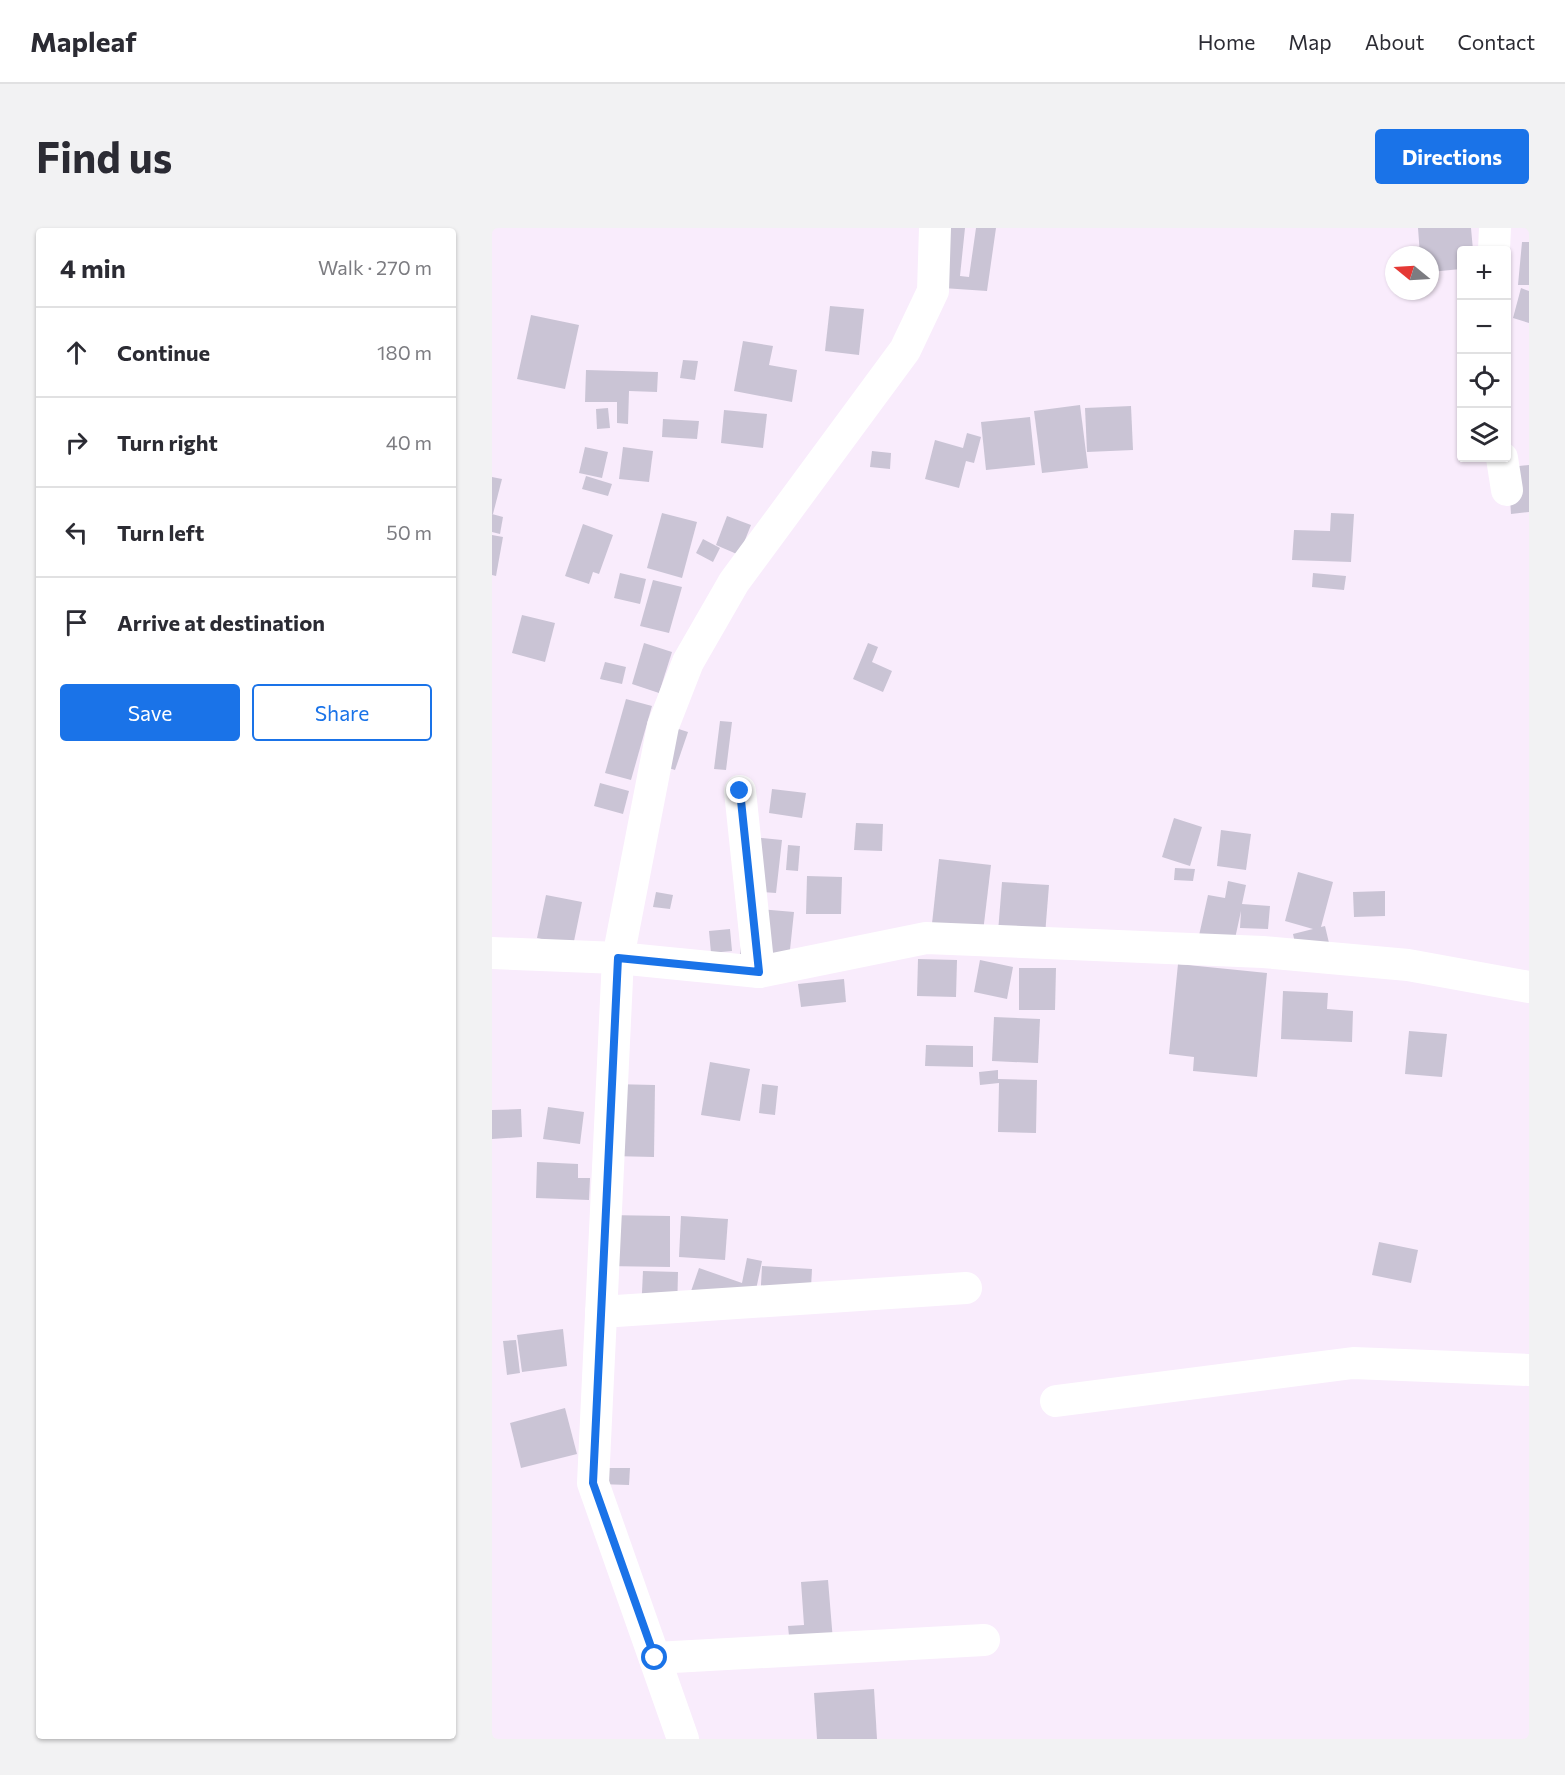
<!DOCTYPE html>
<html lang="en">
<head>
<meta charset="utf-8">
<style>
  body { margin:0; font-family:Commissioner,sans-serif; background:#f2f2f3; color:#2b2b33 }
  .controls { position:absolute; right:18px; top:18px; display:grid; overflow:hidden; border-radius:6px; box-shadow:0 2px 4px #0004 }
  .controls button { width:54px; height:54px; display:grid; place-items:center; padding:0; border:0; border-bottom:2px solid #e1e1e2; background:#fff; color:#2b2b33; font:30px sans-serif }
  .compass { position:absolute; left:893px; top:18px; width:54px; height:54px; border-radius:50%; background:#fff; box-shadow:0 2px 4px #0004; rotate:288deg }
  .stop { position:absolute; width:18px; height:18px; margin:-14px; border:4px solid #1a73e8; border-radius:50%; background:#fff }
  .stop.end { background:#1a73e8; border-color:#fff; box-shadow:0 2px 6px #0008 }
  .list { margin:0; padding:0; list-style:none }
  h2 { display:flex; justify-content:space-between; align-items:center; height:78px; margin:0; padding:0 24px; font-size:26px }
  h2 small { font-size:20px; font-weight:400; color:#7c7c81 }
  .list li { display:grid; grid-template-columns:39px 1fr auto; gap:18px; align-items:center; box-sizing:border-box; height:90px; padding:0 24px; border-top:2px solid #e1e1e2 }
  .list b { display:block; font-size:22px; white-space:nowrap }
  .list em { font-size:20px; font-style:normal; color:#7c7c81 }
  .actions { display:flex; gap:12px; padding:18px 24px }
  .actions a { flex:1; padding:14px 0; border:2px solid #1a73e8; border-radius:6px; text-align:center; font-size:21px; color:#1a73e8 }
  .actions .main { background:#1a73e8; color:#fff }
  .icon { flex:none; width:33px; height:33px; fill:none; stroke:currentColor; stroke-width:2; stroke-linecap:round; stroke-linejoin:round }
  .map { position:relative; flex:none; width:1037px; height:1511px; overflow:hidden; border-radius:6px }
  header { display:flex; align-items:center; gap:36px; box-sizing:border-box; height:84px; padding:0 30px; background:#fff; border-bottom:2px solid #e1e1e2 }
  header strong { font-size:28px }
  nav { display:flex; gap:33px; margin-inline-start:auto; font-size:21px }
  .intro { display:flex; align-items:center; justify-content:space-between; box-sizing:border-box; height:144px; padding:0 36px }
  h1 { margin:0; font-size:42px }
  .button { padding:15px 27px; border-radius:6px; background:#1a73e8; color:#fff; font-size:21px; font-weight:700 }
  main { display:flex; gap:36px; padding:0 36px }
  aside { flex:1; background:#fff; border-radius:6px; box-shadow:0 2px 4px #0004 }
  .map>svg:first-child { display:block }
  .building { fill:#cac4d5 }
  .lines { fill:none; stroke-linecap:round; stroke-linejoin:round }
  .minor { stroke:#fff; stroke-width:32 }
  .route { stroke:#1a73e8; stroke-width:8 }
</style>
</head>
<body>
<header>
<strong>Mapleaf</strong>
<nav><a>Home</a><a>Map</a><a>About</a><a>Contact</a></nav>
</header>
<div class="intro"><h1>Find us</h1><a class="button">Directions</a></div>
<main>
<aside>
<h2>4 min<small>Walk · 270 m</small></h2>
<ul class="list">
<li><svg class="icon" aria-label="ahead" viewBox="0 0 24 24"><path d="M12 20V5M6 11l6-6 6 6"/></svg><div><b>Continue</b></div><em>180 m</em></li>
<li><svg class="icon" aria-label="right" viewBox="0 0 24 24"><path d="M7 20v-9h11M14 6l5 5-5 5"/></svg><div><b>Turn right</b></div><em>40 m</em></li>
<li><svg class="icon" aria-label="left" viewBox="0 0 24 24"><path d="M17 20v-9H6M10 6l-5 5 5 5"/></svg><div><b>Turn left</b></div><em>50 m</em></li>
<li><svg class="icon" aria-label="arrive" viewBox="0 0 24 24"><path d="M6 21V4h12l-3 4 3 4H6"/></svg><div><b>Arrive at destination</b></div></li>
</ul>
<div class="actions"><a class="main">Save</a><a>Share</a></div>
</aside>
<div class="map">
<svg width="1037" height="1511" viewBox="0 0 1037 1511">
  <rect width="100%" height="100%" fill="#f9ecfc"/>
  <g class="building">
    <path d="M 441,0 L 473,0 L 468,48 L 477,49 L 484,0 L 504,0 L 495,63 L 436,59 Z"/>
    <path d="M 926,0 L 979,0 L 981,22 L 969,22 L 969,41 L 938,44 L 938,27 L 928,27 Z"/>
    <path d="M 1030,14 L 1037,14 L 1037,57 L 1026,57 Z"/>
    <path d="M 1029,60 L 1037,63 L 1037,95 L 1021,90 Z"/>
    <path d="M 338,78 L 372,81 L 367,127 L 333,123 Z"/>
    <path d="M 39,87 L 87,97 L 73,161 L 25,151 Z"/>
    <path d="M 251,113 L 281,118 L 277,137 L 305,142 L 300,174 L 242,163 Z"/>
    <path d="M 191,132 L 206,133 L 203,152 L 188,150 Z"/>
    <path d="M 94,142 L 166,144 L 165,164 L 137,163 L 136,196 L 125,195 L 125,174 L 93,174 Z"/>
    <path d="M 588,177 L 596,240 L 550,245 L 542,183 Z"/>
    <path d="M 639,178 L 641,222 L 595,224 L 593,180 Z"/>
    <path d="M 116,180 L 118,200 L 105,201 L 104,181 Z"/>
    <path d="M 232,182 L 275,186 L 271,220 L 229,215 Z"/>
    <path d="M 538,189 L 543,237 L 494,242 L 489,194 Z"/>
    <path d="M 171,191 L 207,193 L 205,211 L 170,209 Z"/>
    <path d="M 475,205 L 489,209 L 482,235 L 474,233 L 467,260 L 433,251 L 443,212 L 471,220 Z"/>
    <path d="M 93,219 L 116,224 L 110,250 L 87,245 Z"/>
    <path d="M 131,219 L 161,223 L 157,254 L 127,251 Z"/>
    <path d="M 380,223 L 399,225 L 398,241 L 378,239 Z"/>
    <path d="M 1037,237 L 1037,284 L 1019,286 L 1017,255 L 1027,238 Z"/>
    <path d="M 94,248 L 120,256 L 116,268 L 90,261 Z"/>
    <path d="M 0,249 L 10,251 L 1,286 L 0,286 Z"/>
    <path d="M 170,285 L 205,294 L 190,350 L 155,340 Z"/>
    <path d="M 839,285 L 862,286 L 859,334 L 800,332 L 802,302 L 838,303 Z"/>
    <path d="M 0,286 L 11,289 L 8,306 L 0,304 Z"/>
    <path d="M 235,288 L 259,297 L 247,327 L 224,317 Z"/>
    <path d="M 91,296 L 121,307 L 107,346 L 101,344 L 97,356 L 73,348 Z"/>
    <path d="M 0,307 L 11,309 L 4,348 L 0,347 Z"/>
    <path d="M 211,311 L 228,320 L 221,334 L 204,325 Z"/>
    <path d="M 128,345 L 154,351 L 148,376 L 122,370 Z"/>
    <path d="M 821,345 L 854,348 L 852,362 L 820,359 Z"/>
    <path d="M 161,352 L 190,359 L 177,405 L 148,398 Z"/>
    <path d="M 30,387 L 63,395 L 53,434 L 20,425 Z"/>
    <path d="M 152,415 L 180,424 L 167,465 L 140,456 Z"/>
    <path d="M 376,415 L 386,419 L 380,434 L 400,443 L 391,464 L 361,451 Z"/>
    <path d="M 113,434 L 134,439 L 130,456 L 108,451 Z"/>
    <path d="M 134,471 L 160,478 L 139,552 L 113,545 Z"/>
    <path d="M 228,493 L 240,494 L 234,542 L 222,541 Z"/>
    <path d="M 171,496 L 196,504 L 183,542 L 158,534 Z"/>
    <path d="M 108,555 L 137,563 L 131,586 L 102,578 Z"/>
    <path d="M 280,561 L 314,565 L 310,590 L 277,585 Z"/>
    <path d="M 682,590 L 710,599 L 698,638 L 670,629 Z"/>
    <path d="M 364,595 L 391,596 L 390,623 L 362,622 Z"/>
    <path d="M 729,602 L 759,606 L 754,642 L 725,638 Z"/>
    <path d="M 261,609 L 290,612 L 284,665 L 270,664 L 268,681 L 302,684 L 295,750 L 246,745 Z"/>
    <path d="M 296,617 L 308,618 L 306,643 L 294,642 Z"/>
    <path d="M 447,631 L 499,637 L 491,704 L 438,714 Z"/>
    <path d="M 683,640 L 703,641 L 701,653 L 682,652 Z"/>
    <path d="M 806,644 L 841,654 L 829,699 L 833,698 L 837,715 L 805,724 L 801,706 L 821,701 L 793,693 Z"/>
    <path d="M 315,648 L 350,649 L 349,686 L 314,686 Z"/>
    <path d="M 736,653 L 754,657 L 750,676 L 778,678 L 776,701 L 748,700 L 749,683 L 739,729 L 704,721 L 716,667 L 733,670 Z"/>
    <path d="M 510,654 L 557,657 L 553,707 L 506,704 Z"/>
    <path d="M 893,663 L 893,688 L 862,689 L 861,664 Z"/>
    <path d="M 164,664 L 181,667 L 178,681 L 161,679 Z"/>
    <path d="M 54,667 L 90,674 L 81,718 L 45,710 Z"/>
    <path d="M 238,701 L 240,723 L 219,725 L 217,703 Z"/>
    <path d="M 426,731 L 465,732 L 464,769 L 425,768 Z"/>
    <path d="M 488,732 L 521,739 L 515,771 L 482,764 Z"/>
    <path d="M 686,736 L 775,745 L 765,849 L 701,843 L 702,829 L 677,826 Z"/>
    <path d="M 527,740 L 564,740 L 563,782 L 527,782 Z"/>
    <path d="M 352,751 L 354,774 L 309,779 L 306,756 Z"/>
    <path d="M 791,763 L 836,765 L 835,781 L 861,783 L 860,814 L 789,811 Z"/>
    <path d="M 502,789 L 548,791 L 546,835 L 500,833 Z"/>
    <path d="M 917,803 L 955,806 L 950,849 L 913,846 Z"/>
    <path d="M 434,817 L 481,818 L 481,839 L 433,838 Z"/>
    <path d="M 218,834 L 258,841 L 248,893 L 209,887 Z"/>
    <path d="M 506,842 L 506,851 L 545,852 L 544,905 L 506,904 L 507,855 L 488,857 L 487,844 Z"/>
    <path d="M 120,856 L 163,857 L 162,929 L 119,928 Z"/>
    <path d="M 270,856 L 286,858 L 283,887 L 267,885 Z"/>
    <path d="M 56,879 L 92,884 L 88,916 L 51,911 Z"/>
    <path d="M 29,881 L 30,909 L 0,911 L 0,882 Z"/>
    <path d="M 45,934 L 86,936 L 86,950 L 98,950 L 97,972 L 44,970 Z"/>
    <path d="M 113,987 L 178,988 L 178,1039 L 113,1038 Z"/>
    <path d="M 189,988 L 236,991 L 233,1032 L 187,1029 Z"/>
    <path d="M 887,1014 L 926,1022 L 919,1055 L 880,1047 Z"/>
    <path d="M 255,1030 L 270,1033 L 260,1081 L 196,1072 L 207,1040 L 250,1055 Z"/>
    <path d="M 270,1038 L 320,1041 L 318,1078 L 268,1075 Z"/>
    <path d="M 151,1043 L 186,1044 L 185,1086 L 149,1085 Z"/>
    <path d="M 71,1101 L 75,1138 L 30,1144 L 25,1107 Z"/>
    <path d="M 24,1112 L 28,1145 L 15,1147 L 11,1113 Z"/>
    <path d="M 73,1180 L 85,1226 L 29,1240 L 18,1195 Z"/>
    <path d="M 106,1240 L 138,1240 L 137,1257 L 106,1256 Z"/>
    <path d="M 336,1352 L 342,1425 L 299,1428 L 296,1398 L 312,1397 L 309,1354 Z"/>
    <path d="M 382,1461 L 385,1511 L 325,1511 L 322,1465 Z"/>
  </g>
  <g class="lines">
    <g class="minor">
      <path d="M 1002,22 L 1003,0"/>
      <path d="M 1010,230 L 1015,262"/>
      <path d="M 248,563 L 267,744"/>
      <path d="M 0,725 L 126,730 L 267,744 L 434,710 L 771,724 L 916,737 L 1037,759"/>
      <path d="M 109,1084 L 474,1060"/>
      <path d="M 564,1173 L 861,1135 L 1037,1142"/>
      <path d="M 163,1430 L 492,1412"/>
      <path d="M 191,1511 L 101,1255 L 126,730 L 171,498 L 196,434 L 242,354 L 413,122 L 441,63 L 443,0"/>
    </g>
  </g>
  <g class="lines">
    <path class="route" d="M 163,1430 L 101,1255 L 126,730 L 267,744 L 248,563"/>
  </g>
</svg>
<div class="controls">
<button>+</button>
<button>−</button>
<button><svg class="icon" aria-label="locate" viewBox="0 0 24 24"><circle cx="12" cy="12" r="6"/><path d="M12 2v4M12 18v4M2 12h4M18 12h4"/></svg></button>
<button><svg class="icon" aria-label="layers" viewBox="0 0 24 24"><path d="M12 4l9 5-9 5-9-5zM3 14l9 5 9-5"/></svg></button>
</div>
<svg class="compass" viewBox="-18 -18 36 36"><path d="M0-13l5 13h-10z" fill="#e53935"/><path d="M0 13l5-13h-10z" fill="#7c7c81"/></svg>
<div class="stop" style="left:163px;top:1430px"></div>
<div class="stop end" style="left:248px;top:563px"></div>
</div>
</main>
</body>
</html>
